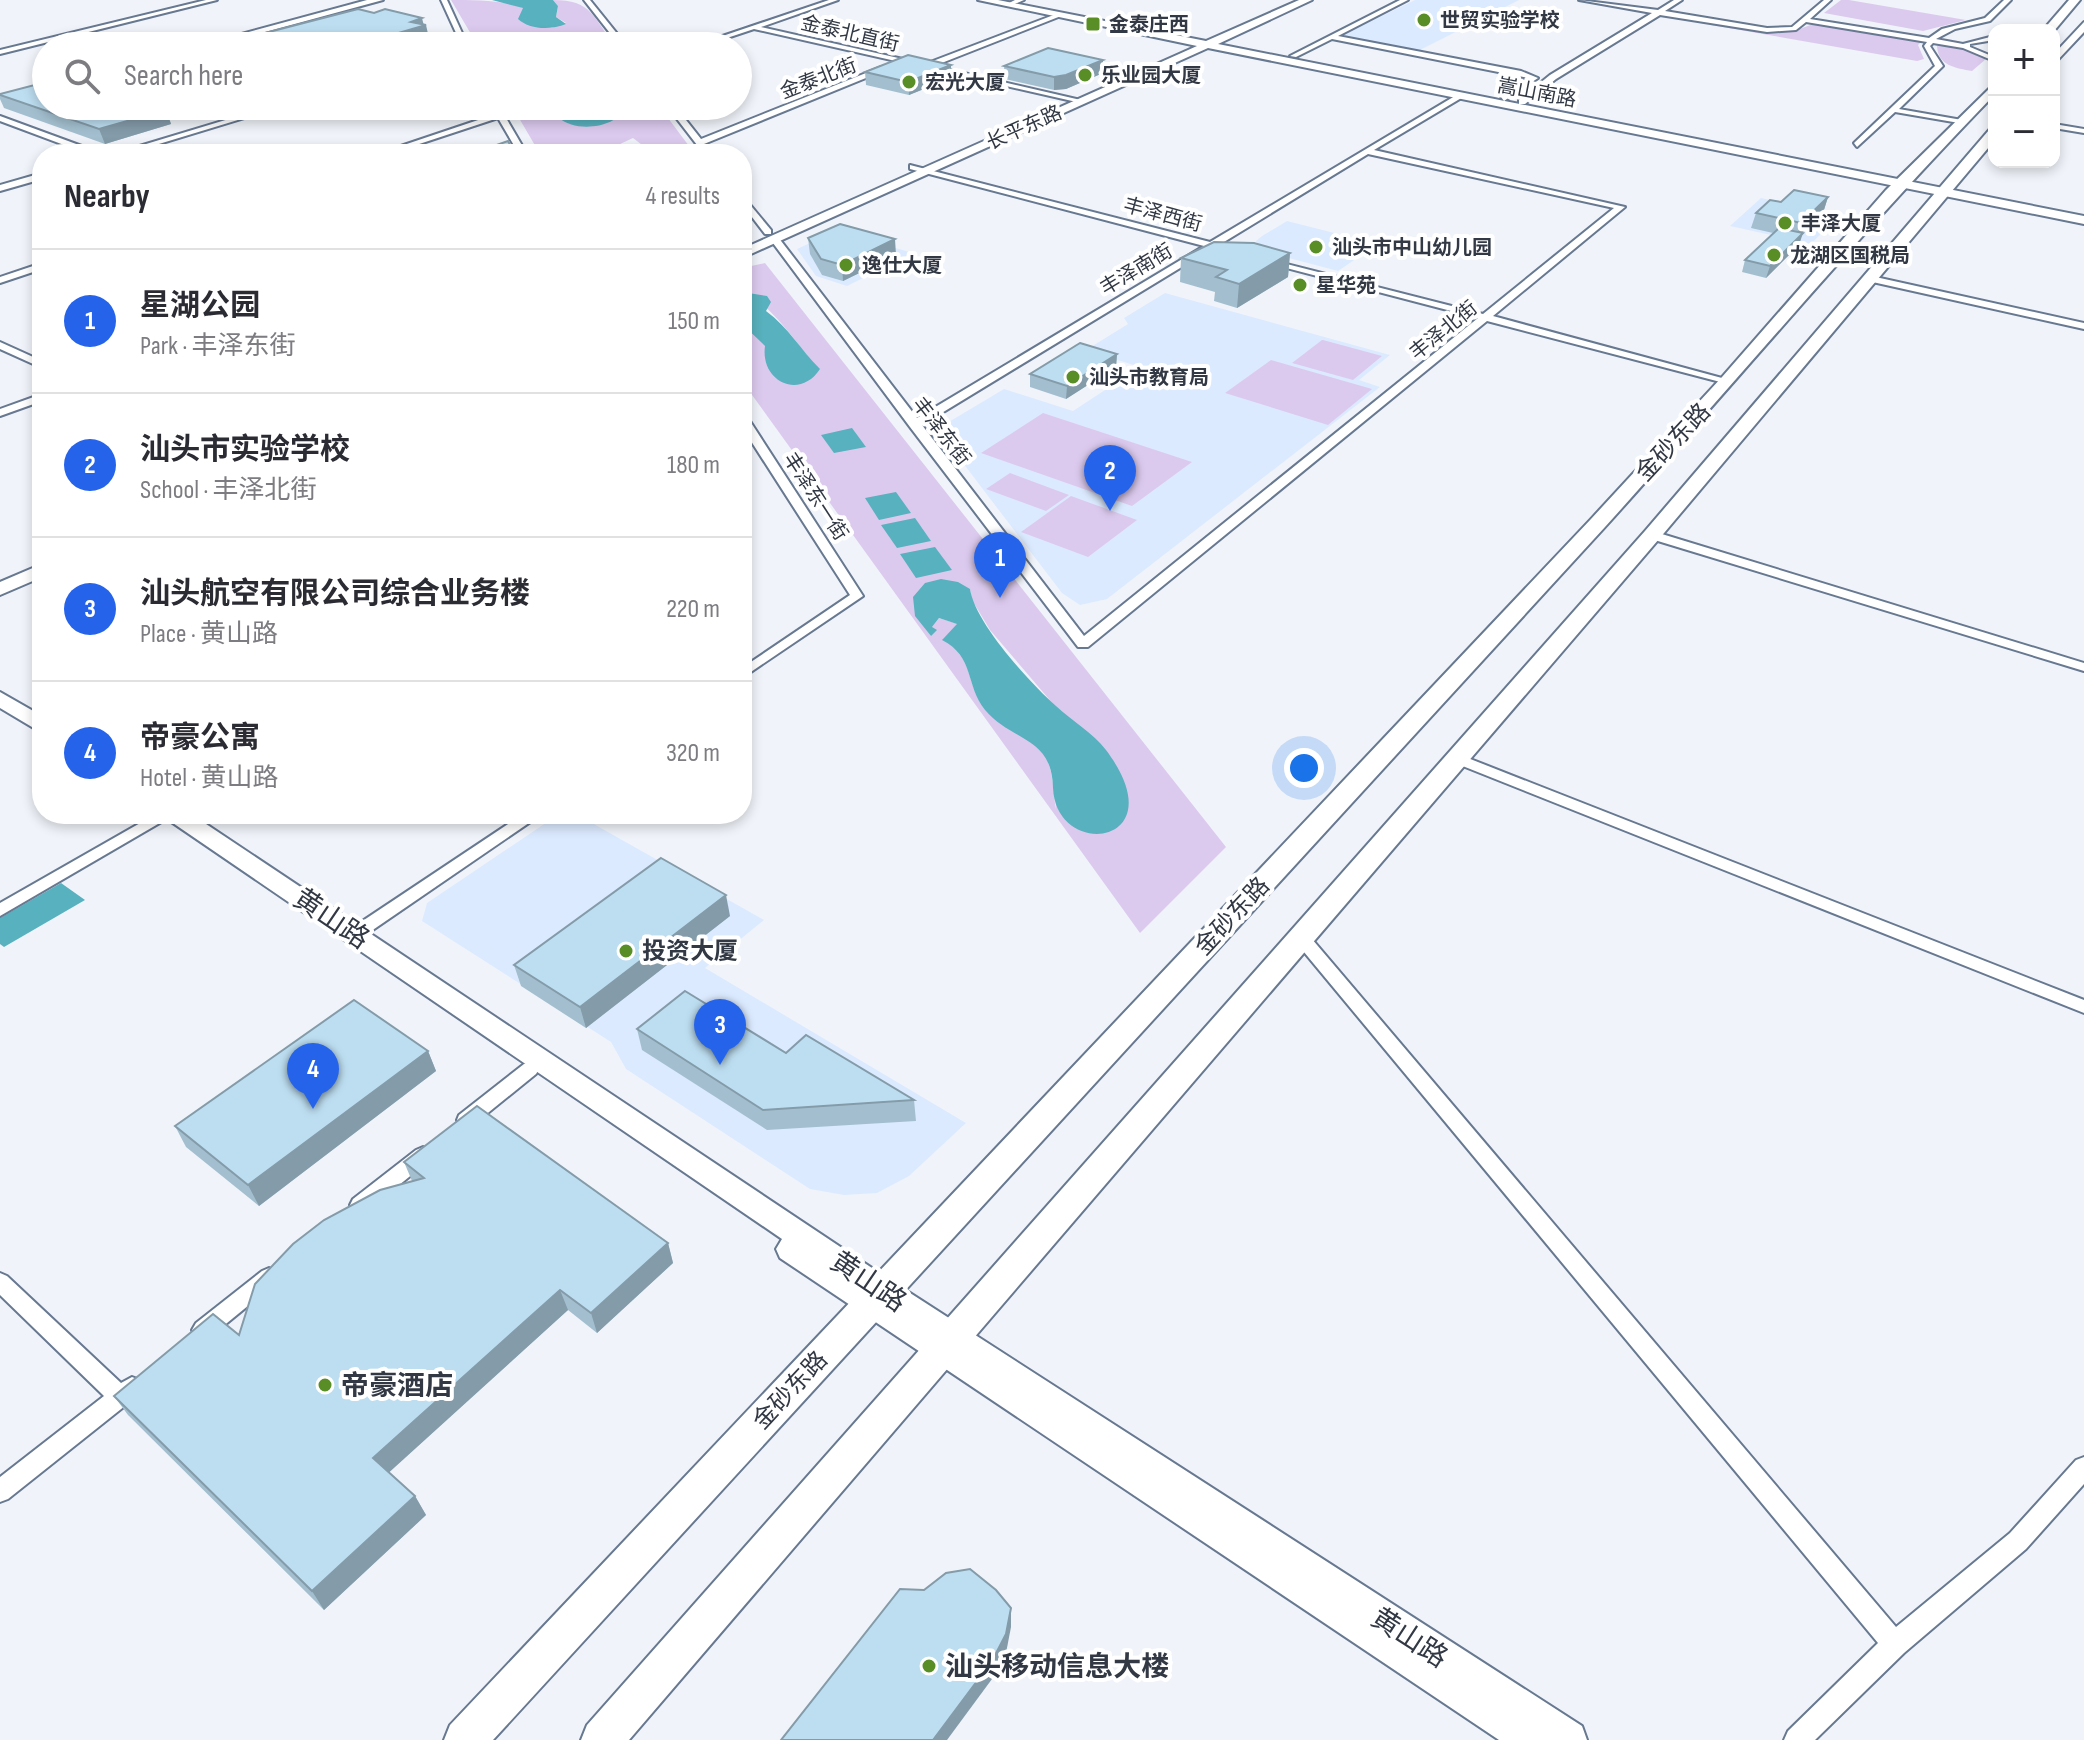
<!DOCTYPE html>
<html lang="en">
<head>
<meta charset="utf-8">
<style>
  body { margin:0; font-family:"Sofia Sans Condensed","Noto Sans SC",sans-serif; background:#f2f2f3; color:#2b2b33 }
  .controls { position:absolute; right:24px; top:24px; display:grid; overflow:hidden; border-radius:16px; box-shadow:0 4px 12px #0003 }
  .controls button { width:72px; height:72px; display:grid; place-items:center; padding:0; border:0; border-bottom:2px solid #e1e1e2; background:#fff; color:#2b2b33; font:40px sans-serif }
  .you { position:absolute; left:1304px; top:768px; width:28px; height:28px; margin:-20px; border:6px solid #fff; border-radius:50%; background:#1a73e8; box-shadow:0 0 0 12px #1a73e833 }
  .badge { display:grid; place-items:center; width:52px; height:52px; border-radius:50%; background:#2563eb; color:#fff; font-size:26px; font-weight:700 }
  .pin { position:absolute; translate:-50% -66px; filter:drop-shadow(0 2px 4px #0008) }
  .pin::after { content:''; position:absolute; top:42px; width:28px; height:24px; background:inherit; clip-path:polygon(0 0,100% 0,50% 100%) }
  .list { margin:0; padding:0; list-style:none }
  h2 { display:flex; justify-content:space-between; align-items:center; height:104px; margin:0; padding:0 32px; font-size:34px }
  h2 small { font-size:26px; font-weight:400; color:#7c7c81 }
  .list li { display:grid; grid-template-columns:52px 1fr auto; gap:24px; align-items:center; box-sizing:border-box; height:144px; padding:0 32px; border-top:2px solid #e1e1e2 }
  .list b { display:block; font-size:30px; white-space:nowrap }
  .list p { margin:0; font-size:26px; white-space:nowrap; color:#7c7c81 }
  .list em { font-size:26px; font-style:normal; color:#7c7c81 }
  .icon { flex:none; width:44px; height:44px; fill:none; stroke:currentColor; stroke-width:2; stroke-linecap:round; stroke-linejoin:round }
  .map { position:relative; flex:none; width:2084px; height:1740px; overflow:hidden }
  .search { position:absolute; background:#fff; box-shadow:0 4px 12px #0003; left:32px; top:32px; width:720px; height:88px; display:flex; align-items:center; gap:20px; box-sizing:border-box; padding:0 28px; border-radius:44px; color:#7c7c81; font-size:30px }
  .panel { position:absolute; background:#fff; box-shadow:0 4px 12px #0003; left:32px; top:144px; width:720px; height:680px; border-radius:32px }
  .map>svg:first-child { display:block }
  .built { fill:#dceaff }
  .green { fill:#dccaee; fill-rule:evenodd }
  .water { fill:#58b1be }
  .lines { fill:none; stroke-linecap:round; stroke-linejoin:round }
  .street-casing { stroke:#677891; stroke-width:4 }
  .secondary-casing { stroke:#677891; stroke-width:4 }
  .primary-casing { stroke:#677891; stroke-width:4 }
  .street { fill:#fff; fill-rule:evenodd }
  .secondary { fill:#fff; fill-rule:evenodd }
  .primary { fill:#fff; fill-rule:evenodd }
  .wall { fill:#a3bfcf }
  .shaded-wall { fill:#849ba9 }
  .building { fill:#bddef1; stroke:#849ba9; stroke-width:2 }
  .poi-dot { fill:#598e27; stroke:#fff; stroke-width:3 }
  .labels { text-anchor:middle; stroke-width:8; stroke-linejoin:round; paint-order:stroke }
  .far-poi-label { font-size:20px; font-weight:bold; fill:#323944; stroke:#fff; text-anchor:start }
  .far-street-label { font-size:20px; fill:#323944; stroke:#fff }
  .street-label { font-size:24px; fill:#323944; stroke:#fff }
  .poi-label { font-size:24px; font-weight:bold; fill:#323944; stroke:#fff; text-anchor:start }
  .near-street-label { font-size:28px; fill:#323944; stroke:#fff }
  .near-poi-label { font-size:28px; font-weight:bold; fill:#323944; stroke:#fff; text-anchor:start }
</style>
</head>
<body>
<div class="map">
<svg width="2084" height="1740" viewBox="0 0 2084 1740">
  <rect width="100%" height="100%" fill="#f0f4fa"/>
  <g class="built">
    <path d="M 1415,0 L 1519,0 L 1416,52 L 1338,37 Z"/>
    <path d="M 1761,198 L 1839,215 L 1811,244 L 1730,226 Z"/>
    <path d="M 1287,221 L 1378,244 L 1338,271 L 1266,252 L 1258,245 L 1256,241 L 1262,236 Z"/>
    <path d="M 836,231 L 913,253 L 847,286 L 816,276 L 797,249 Z"/>
    <path d="M 1165,293 L 1390,355 L 1359,380 L 1380,387 L 1107,599 L 1080,605 L 1062,593 L 937,429 L 1004,389 L 1073,411 L 1140,367 L 1086,350 L 1128,324 L 1124,318 Z"/>
    <path d="M 559,814 L 576,814 L 764,920 L 705,968 L 966,1123 L 909,1176 L 877,1193 L 844,1195 L 810,1189 L 626,1069 L 611,1042 L 422,921 L 427,903 Z"/>
  </g>
  <g class="green">
    <path d="M 451,0 C 474,0 504,0 523,8 L 527,25 L 551,28 L 566,23 L 556,17 L 558,6 L 553,0 C 592,0 593,17 615,46 L 521,40 L 513,46 L 478,46 Z"/>
    <path d="M 1841,0 L 1849,0 L 1966,20 L 1923,31 L 1824,13 Z"/>
    <path d="M 1714,23 L 1769,32 L 1797,30 L 1813,24 L 1917,40 L 1921,42 L 1918,45 L 1924,59 L 1917,61 L 1711,25 Z"/>
    <path d="M 1937,46 L 1958,47 L 1986,59 L 1972,71 C 1956,68 1938,66 1937,46 Z"/>
    <path d="M 512,106 L 559,106 L 569,124 L 600,125 L 625,106 L 659,106 L 695,154 L 654,154 L 633,138 L 605,151 L 613,154 L 540,154 Z"/>
    <path d="M 765,263 L 1226,847 L 1140,933 L 742,381 L 742,324 L 765,346 L 819,369 C 798,347 771,302 742,292 L 742,268 ZM 970,589 L 972,600 L 990,630 L 1054,705 L 1056,809 C 1052,788 1055,768 1041,750 C 1028,733 1001,728 986,711 C 965,685 976,660 943,639 L 958,624 L 939,618 L 931,628 L 931,636 L 925,627 Z"/>
    <path d="M 1322,340 L 1323,340 L 1382,356 L 1353,380 L 1292,363 Z"/>
    <path d="M 1271,360 L 1372,389 L 1328,425 L 1225,393 Z"/>
    <path d="M 1043,413 L 1192,462 L 1132,506 L 981,453 Z"/>
    <path d="M 1010,473 L 1069,495 L 1046,511 L 986,489 Z"/>
    <path d="M 1071,496 L 1137,520 L 1088,557 L 1021,532 Z"/>
  </g>
  <g class="water">
    <path d="M 492,0 L 553,0 L 558,6 L 556,17 L 566,24 C 551,30 530,30 518,19 L 523,8 Z"/>
    <path d="M 559,106 L 625,106 L 626,107 C 617,128 576,133 559,118 L 561,108 Z"/>
    <path d="M 742,292 L 767,296 L 771,302 L 766,311 C 789,328 800,349 820,369 C 800,400 760,382 765,346 L 742,324 Z"/>
    <path d="M 852,428 L 866,447 L 834,453 L 821,435 Z"/>
    <path d="M 896,492 L 911,513 L 879,520 L 865,498 Z"/>
    <path d="M 915,518 L 931,541 L 897,548 L 881,525 Z"/>
    <path d="M 935,547 L 952,570 L 916,578 L 900,554 Z"/>
    <path d="M 941,579 L 958,582 L 970,589 C 975,623 1030,683 1056,706 C 1072,721 1093,733 1106,750 C 1178,846 1056,861 1053,788 C 1052,736 1012,742 985,710 C 965,685 975,657 942,640 L 957,624 L 939,618 L 932,627 L 937,630 L 931,636 L 915,616 L 913,597 L 925,583 Z"/>
    <path d="M 61,883 L 85,900 L 4,947 L 0,944 L 0,918 Z"/>
  </g>
  <g class="lines">
    <g class="street-casing">
      <g id="street">
        <path d="M 206,0 L 217,0 L 0,54 L 0,50 Z"/>
        <path d="M 441,0 L 447,0 L 468,46 L 462,46 Z"/>
        <path d="M 584,0 L 590,0 L 627,46 L 620,46 Z"/>
        <path d="M 829,0 L 838,0 L 761,27 L 925,64 L 1059,13 L 1061,16 L 934,66 L 1085,101 L 1081,103 L 754,29 L 703,46 L 693,46 Z"/>
        <path d="M 1015,0 L 1024,0 L 1010,6 L 1005,5 Z"/>
        <path d="M 1400,0 L 1408,0 L 1338,36 L 1521,71 L 1538,78 L 1504,101 L 1501,97 L 1529,78 L 1332,39 L 1296,57 L 1290,56 Z"/>
        <path d="M 1579,0 L 1658,10 L 1674,0 L 1682,0 L 1665,11 L 1767,28 L 1792,27 L 1824,0 L 1831,0 L 1810,19 L 1929,38 L 1942,29 L 1985,18 L 2004,0 L 2011,0 L 1990,21 L 1955,29 L 1936,39 L 1963,44 L 1994,36 L 1994,40 L 1970,44 L 1970,47 L 1994,57 L 1994,61 L 1963,48 L 1933,43 L 1930,46 L 1943,66 L 1899,109 L 1962,120 L 1965,124 L 1895,112 L 1857,147 L 1854,143 L 1935,66 L 1924,46 L 1927,42 L 1806,22 L 1796,30 L 1767,32 L 1660,15 L 1556,79 L 1525,104 L 1519,104 L 1519,100 L 1550,75 L 1652,13 Z"/>
        <path d="M 881,67 L 888,69 L 704,144 L 712,154 L 704,154 L 667,106 L 675,106 L 701,139 Z"/>
        <path d="M 1460,93 L 1463,97 L 1374,150 L 1625,207 L 1493,316 L 1733,381 L 1728,384 L 1487,321 L 1088,647 L 1078,647 L 910,427 L 770,239 L 778,237 L 917,418 L 1204,246 L 910,169 L 910,165 L 1210,242 ZM 1368,154 L 1614,208 L 1483,314 L 1267,259 L 1267,263 L 1478,318 L 1084,636 L 922,425 L 1213,248 L 1232,252 L 1232,248 L 1219,245 Z"/>
        <path d="M 272,106 L 284,106 L 126,154 L 113,154 Z"/>
        <path d="M 499,106 L 527,154 L 519,154 L 498,118 L 389,154 L 377,154 L 496,114 L 492,107 Z"/>
        <path d="M 0,116 L 98,152 L 99,154 L 88,154 L 0,121 Z"/>
        <path d="M 2054,124 L 2084,129 L 2084,133 L 2054,128 Z"/>
        <path d="M 42,173 L 42,179 L 0,191 L 0,185 Z"/>
        <path d="M 742,195 L 771,230 L 771,234 L 765,234 L 742,204 Z"/>
        <path d="M 42,263 L 42,269 L 0,283 L 0,277 Z"/>
        <path d="M 1871,276 L 2084,323 L 2084,329 L 1868,281 L 1866,279 Z"/>
        <path d="M 0,342 L 42,361 L 42,368 L 0,349 Z"/>
        <path d="M 42,394 L 42,401 L 0,416 L 0,409 Z"/>
        <path d="M 742,415 L 748,418 L 863,596 L 742,678 L 742,668 L 850,595 L 742,427 Z"/>
        <path d="M 1652,531 L 2084,663 L 2084,671 L 1648,538 L 1648,532 Z"/>
        <path d="M 1455,753 L 2084,1000 L 2084,1013 L 1450,761 L 1448,758 Z"/>
        <path d="M 156,814 L 168,814 L 170,817 L 0,916 L 0,903 Z"/>
        <path d="M 523,814 L 542,814 L 361,938 L 349,938 L 347,934 L 349,930 Z"/>
        <path d="M 1300,930 L 1306,932 L 1896,1627 L 2010,1533 L 2076,1460 L 2084,1457 L 2084,1484 L 2026,1549 L 1904,1653 L 1815,1740 L 1784,1740 L 1788,1731 L 1878,1643 L 1294,940 L 1292,936 L 1294,932 Z"/>
        <path d="M 530,1062 L 536,1064 L 539,1069 L 536,1074 L 473,1125 L 466,1127 L 459,1125 L 457,1120 L 459,1115 L 524,1064 Z"/>
        <path d="M 423,1147 L 430,1150 L 433,1155 L 430,1160 L 367,1211 L 360,1213 L 353,1211 L 350,1205 L 353,1199 L 416,1150 Z"/>
        <path d="M 269,1268 L 276,1271 L 279,1277 L 276,1283 L 210,1337 L 203,1339 L 196,1337 L 192,1330 L 196,1323 L 262,1271 Z"/>
        <path d="M 0,1273 L 7,1276 L 121,1383 L 132,1377 L 140,1380 L 143,1387 L 140,1394 L 8,1499 L 0,1502 L 0,1477 L 104,1396 L 0,1295 Z"/>
      </g>
    </g>
    <g class="secondary-casing">
      <g id="secondary">
        <path d="M 367,0 L 383,0 L 214,46 L 197,46 Z"/>
        <path d="M 978,0 L 998,0 L 1206,41 L 1299,0 L 1312,0 L 1218,44 L 2084,216 L 2084,224 L 1208,48 L 742,258 L 742,249 L 1197,46 Z"/>
        <path d="M 42,564 L 42,577 L 0,595 L 0,582 Z"/>
        <path d="M 0,692 L 42,716 L 42,733 L 0,708 Z"/>
        <path d="M 163,814 L 191,814 L 893,1282 L 1582,1726 L 1587,1740 L 1499,1740 L 780,1258 L 776,1249 L 782,1239 L 167,819 Z"/>
      </g>
    </g>
    <g class="primary-casing">
      <g id="primary">
        <path d="M 2069,0 L 2080,0 L 2054,31 L 2043,30 Z"/>
        <path d="M 2084,22 L 2084,32 L 2054,64 L 2054,54 Z"/>
        <path d="M 1994,84 L 1994,95 C 1859,234 1735,383 1605,527 L 493,1740 L 444,1740 L 450,1725 L 1591,519 L 1722,377 L 1886,190 Z"/>
        <path d="M 1994,129 L 1994,141 L 1659,539 L 629,1740 L 581,1740 L 587,1725 L 1645,531 L 1989,130 Z"/>
      </g>
    </g>
    <use href="#street" class="street"/>
    <use href="#secondary" class="secondary"/>
    <use href="#primary" class="primary"/>
  </g>
  <g class="wall">
    <path d="M 1103,60 L 1103,73 L 1066,89 L 1054,90 L 1005,79 L 1004,66 Z"/>
    <path d="M 951,65 L 951,78 L 909,95 L 866,85 L 865,72 Z"/>
    <path d="M 0,94 L 160,108 L 166,110 L 171,124 L 105,144 L 4,108 L 0,99 Z"/>
    <path d="M 1828,197 L 1823,213 L 1802,233 L 1799,245 L 1766,278 L 1742,272 L 1745,260 L 1773,233 L 1751,228 L 1756,213 L 1781,202 Z"/>
    <path d="M 808,238 L 896,255 L 843,281 L 822,275 L 810,254 Z"/>
    <path d="M 1290,253 L 1288,277 L 1237,308 L 1214,301 L 1215,292 L 1180,282 L 1181,258 Z"/>
    <path d="M 1117,354 L 1116,367 L 1066,399 L 1030,387 L 1030,374 Z"/>
    <path d="M 730,916 L 586,1028 L 521,986 L 514,965 Z"/>
    <path d="M 637,1029 L 786,1053 L 914,1100 L 916,1121 L 767,1130 L 642,1050 Z"/>
    <path d="M 428,1051 L 436,1071 L 259,1206 L 186,1147 L 175,1126 Z"/>
    <path d="M 404,1162 L 668,1243 L 673,1263 L 597,1333 L 568,1310 L 389,1472 L 415,1496 L 426,1515 L 324,1610 L 128,1415 L 114,1396 L 239,1335 L 412,1181 Z"/>
  </g>
  <g class="shaded-wall">
    <path d="M 422,18 L 424,26 L 426,25 L 429,38 L 403,46 L 354,46 L 411,22 Z"/>
    <path d="M 1103,60 L 1103,73 L 1066,89 L 1054,90 L 1054,77 Z"/>
    <path d="M 951,65 L 951,78 L 909,95 L 908,82 Z"/>
    <path d="M 166,110 L 171,124 L 105,144 L 99,129 Z"/>
    <path d="M 1828,197 L 1823,213 L 1796,238 L 1801,223 Z"/>
    <path d="M 1803,233 L 1799,245 L 1766,278 L 1770,266 Z"/>
    <path d="M 895,239 L 896,255 L 843,281 L 842,265 Z"/>
    <path d="M 1290,253 L 1288,277 L 1237,308 L 1239,284 Z"/>
    <path d="M 1117,354 L 1116,367 L 1066,399 L 1067,386 Z"/>
    <path d="M 726,895 L 730,916 L 586,1028 L 580,1007 Z"/>
    <path d="M 428,1051 L 436,1071 L 259,1206 L 248,1185 Z"/>
    <path d="M 668,1243 L 673,1263 L 597,1333 L 591,1313 Z"/>
    <path d="M 560,1290 L 568,1310 L 384,1477 L 373,1458 Z"/>
    <path d="M 415,1496 L 426,1515 L 324,1610 L 312,1591 Z"/>
    <path d="M 1011,1608 L 1011,1627 L 1006,1653 L 992,1679 L 947,1740 L 933,1740 Z"/>
  </g>
  <g class="building">
    <path d="M 358,9 L 374,13 L 385,9 L 422,18 L 411,22 L 426,25 L 354,46 L 182,46 L 217,37 L 230,40 L 265,33 Z"/>
    <path d="M 1048,48 L 1103,60 L 1066,75 L 1054,77 L 1004,66 Z"/>
    <path d="M 908,55 L 951,65 L 908,82 L 865,72 Z"/>
    <path d="M 46,82 L 46,106 L 153,106 L 166,110 L 99,129 L 0,95 L 0,94 Z"/>
    <path d="M 508,141 L 515,154 L 471,154 Z"/>
    <path d="M 1794,190 L 1828,197 L 1801,223 L 1756,213 L 1770,200 L 1781,202 Z"/>
    <path d="M 840,224 L 895,239 L 842,265 L 821,259 L 808,238 Z"/>
    <path d="M 1779,228 L 1803,233 L 1770,266 L 1745,260 Z"/>
    <path d="M 1214,242 L 1254,243 L 1290,253 L 1239,284 L 1216,277 L 1227,270 L 1181,258 Z"/>
    <path d="M 1080,343 L 1117,354 L 1067,386 L 1030,374 Z"/>
    <path d="M 661,858 L 726,895 L 580,1007 L 514,965 Z"/>
    <path d="M 685,991 L 786,1053 L 806,1035 L 914,1100 L 763,1110 L 637,1029 Z"/>
    <path d="M 354,1000 L 428,1051 L 248,1185 L 175,1126 Z"/>
    <path d="M 477,1106 L 668,1243 L 591,1313 L 560,1290 L 373,1458 L 415,1496 L 312,1591 L 114,1396 L 213,1314 L 239,1335 L 255,1284 L 293,1244 L 324,1220 L 380,1190 L 424,1178 L 404,1162 Z"/>
    <path d="M 970,1569 L 996,1590 L 1011,1608 L 1006,1634 L 992,1661 L 933,1740 L 781,1740 L 900,1589 L 924,1590 L 946,1573 Z"/>
  </g>
  <g class="poi-dot">
    <circle cx="1424" cy="20" r="8"/>
    <rect x="1085" y="16" width="16" height="16" rx="4"/>
    <circle cx="1085" cy="75" r="8"/>
    <circle cx="909" cy="82" r="8"/>
    <circle cx="1785" cy="223" r="8"/>
    <circle cx="1316" cy="247" r="8"/>
    <circle cx="1774" cy="255" r="8"/>
    <circle cx="846" cy="265" r="8"/>
    <circle cx="1300" cy="285" r="8"/>
    <circle cx="1073" cy="377" r="8"/>
    <circle cx="626" cy="951" r="8"/>
    <circle cx="325" cy="1385" r="8"/>
    <circle cx="929" cy="1666" r="8"/>
  </g>
  <g class="labels">
    <g class="far-poi-label">
      <text x="1440" y="27">世贸实验学校</text>
      <text x="1109" y="31">金泰庄西</text>
      <text x="1101" y="82">乐业园大厦</text>
      <text x="925" y="89">宏光大厦</text>
      <text x="1801" y="230">丰泽大厦</text>
      <text x="1332" y="254">汕头市中山幼儿园</text>
      <text x="1790" y="262">龙湖区国税局</text>
      <text x="862" y="272">逸仕大厦</text>
      <text x="1316" y="292">星华苑</text>
      <text x="1089" y="384">汕头市教育局</text>
    </g>
    <g class="far-street-label">
      <text transform="translate(850 33) rotate(13)" y="7">金泰北直街</text>
      <text transform="translate(818 78) rotate(-21)" y="7">金泰北街</text>
      <text transform="translate(1537 92) rotate(11)" y="7">嵩山南路</text>
      <text transform="translate(1024 127) rotate(-24)" y="7">长平东路</text>
      <text transform="translate(1163 214) rotate(15)" y="7">丰泽西街</text>
      <text transform="translate(1136 269) rotate(-31)" y="7">丰泽南街</text>
      <text transform="translate(1443 330) rotate(-39)" y="7">丰泽北街</text>
      <text transform="translate(942 431) rotate(52)" y="7">丰泽东街</text>
      <text transform="translate(816 496) rotate(57)" y="7">丰泽东一街</text>
    </g>
    <g class="street-label">
      <text transform="translate(1673 442) rotate(-47)" y="8">金砂东路</text>
      <text transform="translate(1232 916) rotate(-47)" y="8">金砂东路</text>
      <text transform="translate(790 1390) rotate(-47)" y="8">金砂东路</text>
    </g>
    <g class="poi-label">
      <text x="642" y="959">投资大厦</text>
    </g>
    <g class="near-street-label">
      <text transform="translate(332 918) rotate(34)" y="10">黄山路</text>
      <text transform="translate(869 1281) rotate(34)" y="10">黄山路</text>
      <text transform="translate(1410 1637) rotate(33)" y="10">黄山路</text>
    </g>
    <g class="near-poi-label">
      <text x="341" y="1395">帝豪酒店</text>
      <text x="945" y="1676">汕头移动信息大楼</text>
    </g>
  </g>
</svg>
<div class="controls">
<button>+</button>
<button>−</button>
</div>
<div class="you"></div>
<div class="pin badge" style="left:1000px;top:598px">1</div>
<div class="pin badge" style="left:1110px;top:511px">2</div>
<div class="pin badge" style="left:720px;top:1065px">3</div>
<div class="pin badge" style="left:313px;top:1109px">4</div>
<div class="search"><svg class="icon" aria-label="search" viewBox="0 0 24 24"><circle cx="10" cy="10" r="6"/><path d="M15 15l6 6"/></svg>Search here</div>
<section class="panel">
<h2>Nearby<small>4 results</small></h2>
<ul class="list">
<li><span class="badge">1</span><div><b>星湖公园</b><p>Park · 丰泽东街</p></div><em>150 m</em></li>
<li><span class="badge">2</span><div><b>汕头市实验学校</b><p>School · 丰泽北街</p></div><em>180 m</em></li>
<li><span class="badge">3</span><div><b>汕头航空有限公司综合业务楼</b><p>Place · 黄山路</p></div><em>220 m</em></li>
<li><span class="badge">4</span><div><b>帝豪公寓</b><p>Hotel · 黄山路</p></div><em>320 m</em></li>
</ul>
</section>
</div>
</body>
</html>
